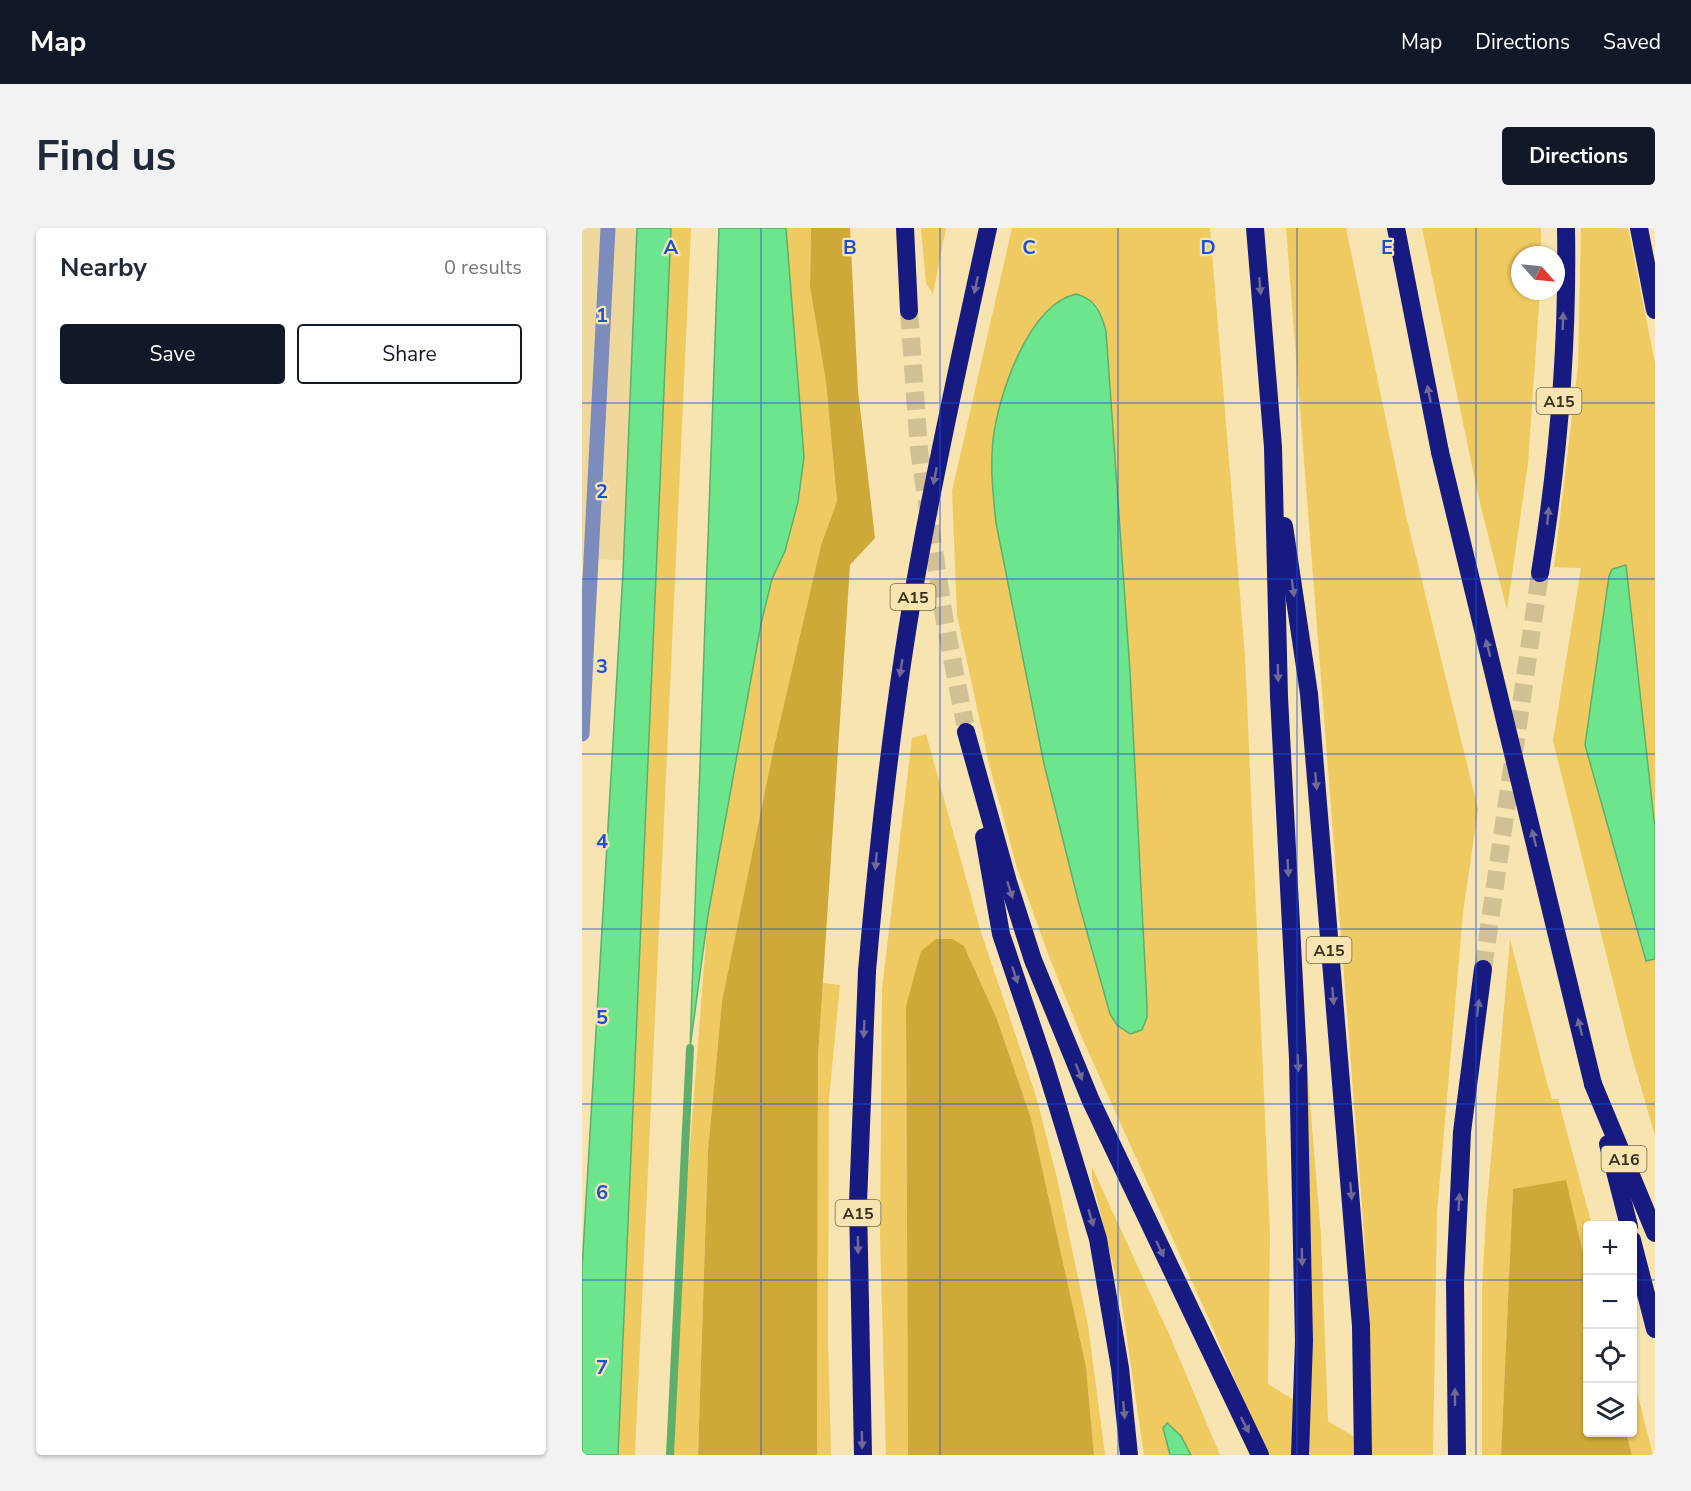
<!DOCTYPE html>
<html lang="en">
<head>
<meta charset="utf-8">
<style>
  body { margin:0; font-family:"Nunito Sans",sans-serif; background:#f2f2f3; color:#1f2937 }
  .controls { position:absolute; right:18px; bottom:18px; display:grid; overflow:hidden; border-radius:6px; box-shadow:0 2px 4px #0004 }
  .controls button { width:54px; height:54px; display:grid; place-items:center; padding:0; border:0; border-bottom:2px solid #e0e1e3; background:#fff; color:#1f2937; font:30px sans-serif }
  .compass { position:absolute; left:929px; top:18px; width:54px; height:54px; border-radius:50%; background:#fff; box-shadow:0 2px 4px #0004; rotate:117deg }
  .list { margin:0; padding:0; list-style:none }
  h2 { display:flex; justify-content:space-between; align-items:center; height:78px; margin:0; padding:0 24px; font-size:26px }
  h2 small { font-size:20px; font-weight:400; color:#747a83 }
  .actions { display:flex; gap:12px; padding:18px 24px }
  .actions a { flex:1; padding:14px 0; border:2px solid #111827; border-radius:6px; text-align:center; font-size:21px; color:#111827 }
  .actions .main { background:#111827; color:#fff }
  .icon { flex:none; width:33px; height:33px; fill:none; stroke:currentColor; stroke-width:2; stroke-linecap:round; stroke-linejoin:round }
  .map { position:relative; flex:none; width:1073px; height:1227px; overflow:hidden; border-radius:6px }
  header { display:flex; align-items:center; gap:36px; box-sizing:border-box; height:84px; padding:0 30px; background:#111827; color:#fff }
  header strong { font-size:28px }
  nav { display:flex; gap:33px; margin-inline-start:auto; font-size:21px }
  .intro { display:flex; align-items:center; justify-content:space-between; box-sizing:border-box; height:144px; padding:0 36px }
  h1 { margin:0; font-size:42px }
  .button { padding:15px 27px; border-radius:6px; background:#111827; color:#fff; font-size:21px; font-weight:700 }
  main { display:flex; gap:36px; padding:0 36px }
  aside { flex:1; background:#fff; border-radius:6px; box-shadow:0 2px 4px #0004 }
  .map>svg:first-child { display:block }
  .built { fill:#eed89d }
  .green { fill:#efca60; fill-rule:evenodd }
  .forest { fill:#cea939 }
  .water { fill:#6de58c; stroke:#5daf6b; stroke-width:1.5 }
  .lines { fill:none; stroke-linecap:round; stroke-linejoin:round }
  .stream { stroke:#5daf6b; stroke-width:8 }
  .highway-tunnel { stroke:#d1c093; stroke-width:18; stroke-dasharray:18 9; stroke-linecap:butt }
  .minor { stroke:#7c8cbc; stroke-width:15 }
  .highway { stroke:#161a81; stroke-width:18 }
  .highway-bridge { stroke:#161a81; stroke-width:18 }
  .oneway { fill:#706b94 }
  .grid { fill:none; stroke:#1d4ed8; stroke-width:1.5; stroke-opacity:0.55 }
  .labels { text-anchor:middle; stroke-width:4.5; stroke-linejoin:round; paint-order:stroke }
  .shield { fill:#f7e4b0; stroke:#726749; stroke-width:1.5 }
  .shield-label { font-size:16px; font-weight:bold; fill:#39311d }
  .grid-label { font-size:20px; text-anchor:middle; font-weight:bold; fill:#1d4ed8; stroke:#f7e4b0; stroke-width:4.5; stroke-linejoin:round; paint-order:stroke }
</style>
</head>
<body>
<header>
<strong>Map</strong>
<nav><a>Map</a><a>Directions</a><a>Saved</a></nav>
</header>
<div class="intro"><h1>Find us</h1><a class="button">Directions</a></div>
<main>
<aside>
<h2>Nearby<small>0 results</small></h2>
<ul class="list">
</ul>
<div class="actions"><a class="main">Save</a><a>Share</a></div>
</aside>
<div class="map">
<svg width="1073" height="1227" viewBox="0 0 1073 1227">
  <rect width="100%" height="100%" fill="#f7e4b0"/>
  <path class="built" d="M 0,0 L 68,0 L 43,332 L 0,331 Z"/>
  <g class="green">
    <path d="M 89,0 L 109,0 L 53,1227 L 36,1227 Z"/>
    <path d="M 204,0 L 229,0 L 228,59 L 244,154 L 255,273 L 239,317 L 192,519 L 140,773 L 126,922 L 116,1227 L 84,1227 L 126,687 L 179,396 L 190,351 L 203,323 L 222,229 Z"/>
    <path d="M 339,0 L 364,0 L 351,66 L 344,55 Z"/>
    <path d="M 430,0 L 628,0 L 663,428 L 688,1006 L 686,1156 L 725,1180 L 730,1050 L 721,815 L 723,815 L 739,1007 L 746,1193 L 789,1219 L 789,1142 L 782,1004 L 704,0 L 764,0 L 824,288 L 896,581 L 881,685 L 855,985 L 851,1227 L 685,1227 L 626,1089 L 500,810 L 468,731 L 435,640 L 407,536 L 375,387 L 370,263 ZM 508,72 L 516,79 L 524,103 L 548,443 L 562,700 L 496,672 L 462,536 L 414,295 C 406,214 414,155 461,86 Z"/>
    <path d="M 840,0 L 959,0 L 959,27 L 938,27 L 938,63 L 958,63 L 946,235 L 925,382 L 897,271 Z"/>
    <path d="M 999,0 L 1046,0 L 1073,135 L 1073,601 L 1043,337 L 1003,517 L 1063,733 L 1073,731 L 1073,908 L 1047,818 L 971,513 L 999,340 L 972,339 L 996,138 Z"/>
    <path d="M 344,506 L 398,701 L 454,868 L 475,950 L 506,1097 L 523,1227 L 512,1227 L 504,1138 L 449,890 L 415,791 L 382,718 L 324,778 L 326,1227 L 304,1227 L 298,1009 L 300,761 L 330,510 Z"/>
    <path d="M 928,711 L 965,855 L 970,871 L 976,871 L 1010,997 L 1005,998 L 1005,1042 L 984,953 L 931,962 L 919,1227 L 900,1227 L 900,1063 L 904,987 Z"/>
    <path d="M 241,755 L 258,757 L 247,871 L 246,1111 L 249,1227 L 235,1227 L 236,830 Z"/>
    <path d="M 510,939 L 587,1106 L 638,1227 L 609,1227 L 599,1208 L 582,1196 L 582,1208 L 588,1227 L 562,1227 L 539,1070 L 510,951 Z"/>
    <path d="M 1051,1148 L 1071,1227 L 1050,1227 L 1044,1205 L 1050,1204 Z"/>
  </g>
  <g class="forest">
    <path d="M 229,0 L 268,0 L 276,162 L 293,310 L 268,337 L 236,830 L 235,1227 L 116,1227 L 126,922 L 140,773 L 192,519 L 239,317 L 255,273 L 244,154 L 228,59 Z"/>
    <path d="M 354,711 L 370,711 L 382,718 L 415,791 L 449,890 L 504,1138 L 512,1227 L 326,1227 L 324,778 L 339,723 Z"/>
    <path d="M 984,952 L 1005,1042 L 1005,1204 L 1044,1205 L 1050,1227 L 919,1227 L 931,961 Z"/>
  </g>
  <g class="water">
    <path d="M 55,0 L 89,0 L 36,1227 L 0,1227 L 0,1041 L 41,344 Z"/>
    <path d="M 137,0 L 204,0 L 222,229 L 216,274 L 203,323 L 190,351 L 179,396 L 126,687 L 108,820 Z"/>
    <path d="M 494,66 C 514,71 519,85 524,103 L 548,443 L 565,777 L 565,789 L 560,802 L 548,806 L 535,797 L 528,786 L 496,672 L 462,536 L 414,295 C 411,267 408,240 411,212 C 416,168 446,77 494,66 Z"/>
    <path d="M 1044,337 L 1073,601 L 1073,731 L 1064,733 L 1003,517 L 1027,348 L 1030,341 Z"/>
    <path d="M 585,1195 L 599,1208 L 609,1227 L 588,1227 L 581,1200 Z"/>
  </g>
  <g class="lines">
    <path class="stream" d="M 88,1227 L 108,820"/>
    <g class="highway-tunnel">
      <path d="M 327,83 L 337,222 L 362,389 L 383,496"/>
      <path d="M 901,741 L 958,345"/>
    </g>
    <path class="minor" d="M 0,506 L 26,0"/>
    <g class="highway">
      <path d="M 323,0 L 327,83"/>
      <path d="M 673,0 L 691,219 L 697,469 L 716,831 L 722,1113 L 718,1227"/>
      <path d="M 814,0 L 858,224"/>
      <path d="M 1057,0 L 1073,82"/>
      <path d="M 702,298 L 727,466 L 779,1098 L 781,1227"/>
      <path d="M 958,345 C 976,234 986,113 984,0"/>
      <path d="M 384,504 L 426,654 L 451,732 L 509,873 L 678,1227"/>
      <path d="M 402,609 L 419,706 L 463,837 L 516,1011 L 538,1140 L 547,1227"/>
      <path d="M 1011,856 L 1073,1005"/>
      <path d="M 1026,916 L 1047,998"/>
      <path d="M 1050,1012 L 1073,1101"/>
      <path d="M 281,1227 L 276,975 L 285,743"/>
      <path d="M 875,1227 L 873,1054 L 880,904 L 901,741"/>
    </g>
    <g class="highway-bridge">
      <path d="M 858,224 L 1011,856"/>
      <path d="M 285,743 C 297,605 312,469 337,333 C 357,222 382,111 406,0"/>
    </g>
  </g>
  <defs><path id="oneway-solid" d="M-6-.8H1V-3.2L6.5 0L1 3.2V.8H-6Z" transform="scale(1.5)"/></defs>
  <g class="oneway">
    <use href="#oneway-solid" transform="translate(394 57) rotate(102)"/>
    <use href="#oneway-solid" transform="translate(678 58) rotate(85)"/>
    <use href="#oneway-solid" transform="translate(981 93) rotate(-88)"/>
    <use href="#oneway-solid" transform="translate(847 166) rotate(-101)"/>
    <use href="#oneway-solid" transform="translate(353 248) rotate(101)"/>
    <use href="#oneway-solid" transform="translate(966 288) rotate(-85)"/>
    <use href="#oneway-solid" transform="translate(711 360) rotate(82)"/>
    <use href="#oneway-solid" transform="translate(906 420) rotate(-104)"/>
    <use href="#oneway-solid" transform="translate(319 440) rotate(99)"/>
    <use href="#oneway-solid" transform="translate(696 445) rotate(89)"/>
    <use href="#oneway-solid" transform="translate(734 553) rotate(85)"/>
    <use href="#oneway-solid" transform="translate(952 610) rotate(-104)"/>
    <use href="#oneway-solid" transform="translate(294 633) rotate(95)"/>
    <use href="#oneway-solid" transform="translate(706 640) rotate(87)"/>
    <use href="#oneway-solid" transform="translate(428 662) rotate(72)"/>
    <use href="#oneway-solid" transform="translate(433 747) rotate(72)"/>
    <use href="#oneway-solid" transform="translate(751 768) rotate(85)"/>
    <use href="#oneway-solid" transform="translate(896 780) rotate(-83)"/>
    <use href="#oneway-solid" transform="translate(998 799) rotate(-104)"/>
    <use href="#oneway-solid" transform="translate(282 801) rotate(93)"/>
    <use href="#oneway-solid" transform="translate(716 835) rotate(88)"/>
    <use href="#oneway-solid" transform="translate(497 844) rotate(68)"/>
    <use href="#oneway-solid" transform="translate(769 963) rotate(85)"/>
    <use href="#oneway-solid" transform="translate(877 974) rotate(-87)"/>
    <use href="#oneway-solid" transform="translate(509 990) rotate(73)"/>
    <use href="#oneway-solid" transform="translate(276 1017) rotate(89)"/>
    <use href="#oneway-solid" transform="translate(578 1021) rotate(65)"/>
    <use href="#oneway-solid" transform="translate(720 1029) rotate(89)"/>
    <use href="#oneway-solid" transform="translate(873 1169) rotate(-90)"/>
    <use href="#oneway-solid" transform="translate(542 1182) rotate(84)"/>
    <use href="#oneway-solid" transform="translate(663 1197) rotate(63)"/>
    <use href="#oneway-solid" transform="translate(280 1212) rotate(89)"/>
  </g>
  <path class="grid" d="M 179,0 L 179,1227M 358,0 L 358,1227M 536,0 L 536,1227M 715,0 L 715,1227M 894,0 L 894,1227M 0,175 L 1073,175M 0,351 L 1073,351M 0,526 L 1073,526M 0,701 L 1073,701M 0,876 L 1073,876M 0,1052 L 1005,1052M 1050,1052 L 1073,1052"/>
  <g class="labels">
    <g class="shield">
      <rect x="954.5" y="160" width="45" height="26" rx="4.5"/>
      <rect x="308.5" y="356" width="45" height="26" rx="4.5"/>
      <rect x="724.5" y="709" width="45" height="26" rx="4.5"/>
      <rect x="1019.5" y="918" width="45" height="26" rx="4.5"/>
      <rect x="253.5" y="972" width="45" height="26" rx="4.5"/>
    </g>
    <g class="shield-label">
      <text x="977" y="179">A15</text>
      <text x="331" y="375">A15</text>
      <text x="747" y="728">A15</text>
      <text x="1042" y="937">A16</text>
      <text x="276" y="991">A15</text>
    </g>
  </g>
  <g class="grid-label">
    <text x="89" y="26">A</text>
    <text x="268" y="26">B</text>
    <text x="447" y="26">C</text>
    <text x="626" y="26">D</text>
    <text x="805" y="26">E</text>
    <text x="20" y="94">1</text>
    <text x="20" y="270">2</text>
    <text x="20" y="445">3</text>
    <text x="20" y="620">4</text>
    <text x="20" y="796">5</text>
    <text x="20" y="971">6</text>
    <text x="20" y="1146">7</text>
  </g>
</svg>
<div class="controls">
<button>+</button>
<button>−</button>
<button><svg class="icon" aria-label="locate" viewBox="0 0 24 24"><circle cx="12" cy="12" r="6"/><path d="M12 2v4M12 18v4M2 12h4M18 12h4"/></svg></button>
<button><svg class="icon" aria-label="layers" viewBox="0 0 24 24"><path d="M12 4l9 5-9 5-9-5zM3 14l9 5 9-5"/></svg></button>
</div>
<svg class="compass" viewBox="-18 -18 36 36"><path d="M0-13l5 13h-10z" fill="#e53935"/><path d="M0 13l5-13h-10z" fill="#747a83"/></svg>
</div>
</main>
</body>
</html>
